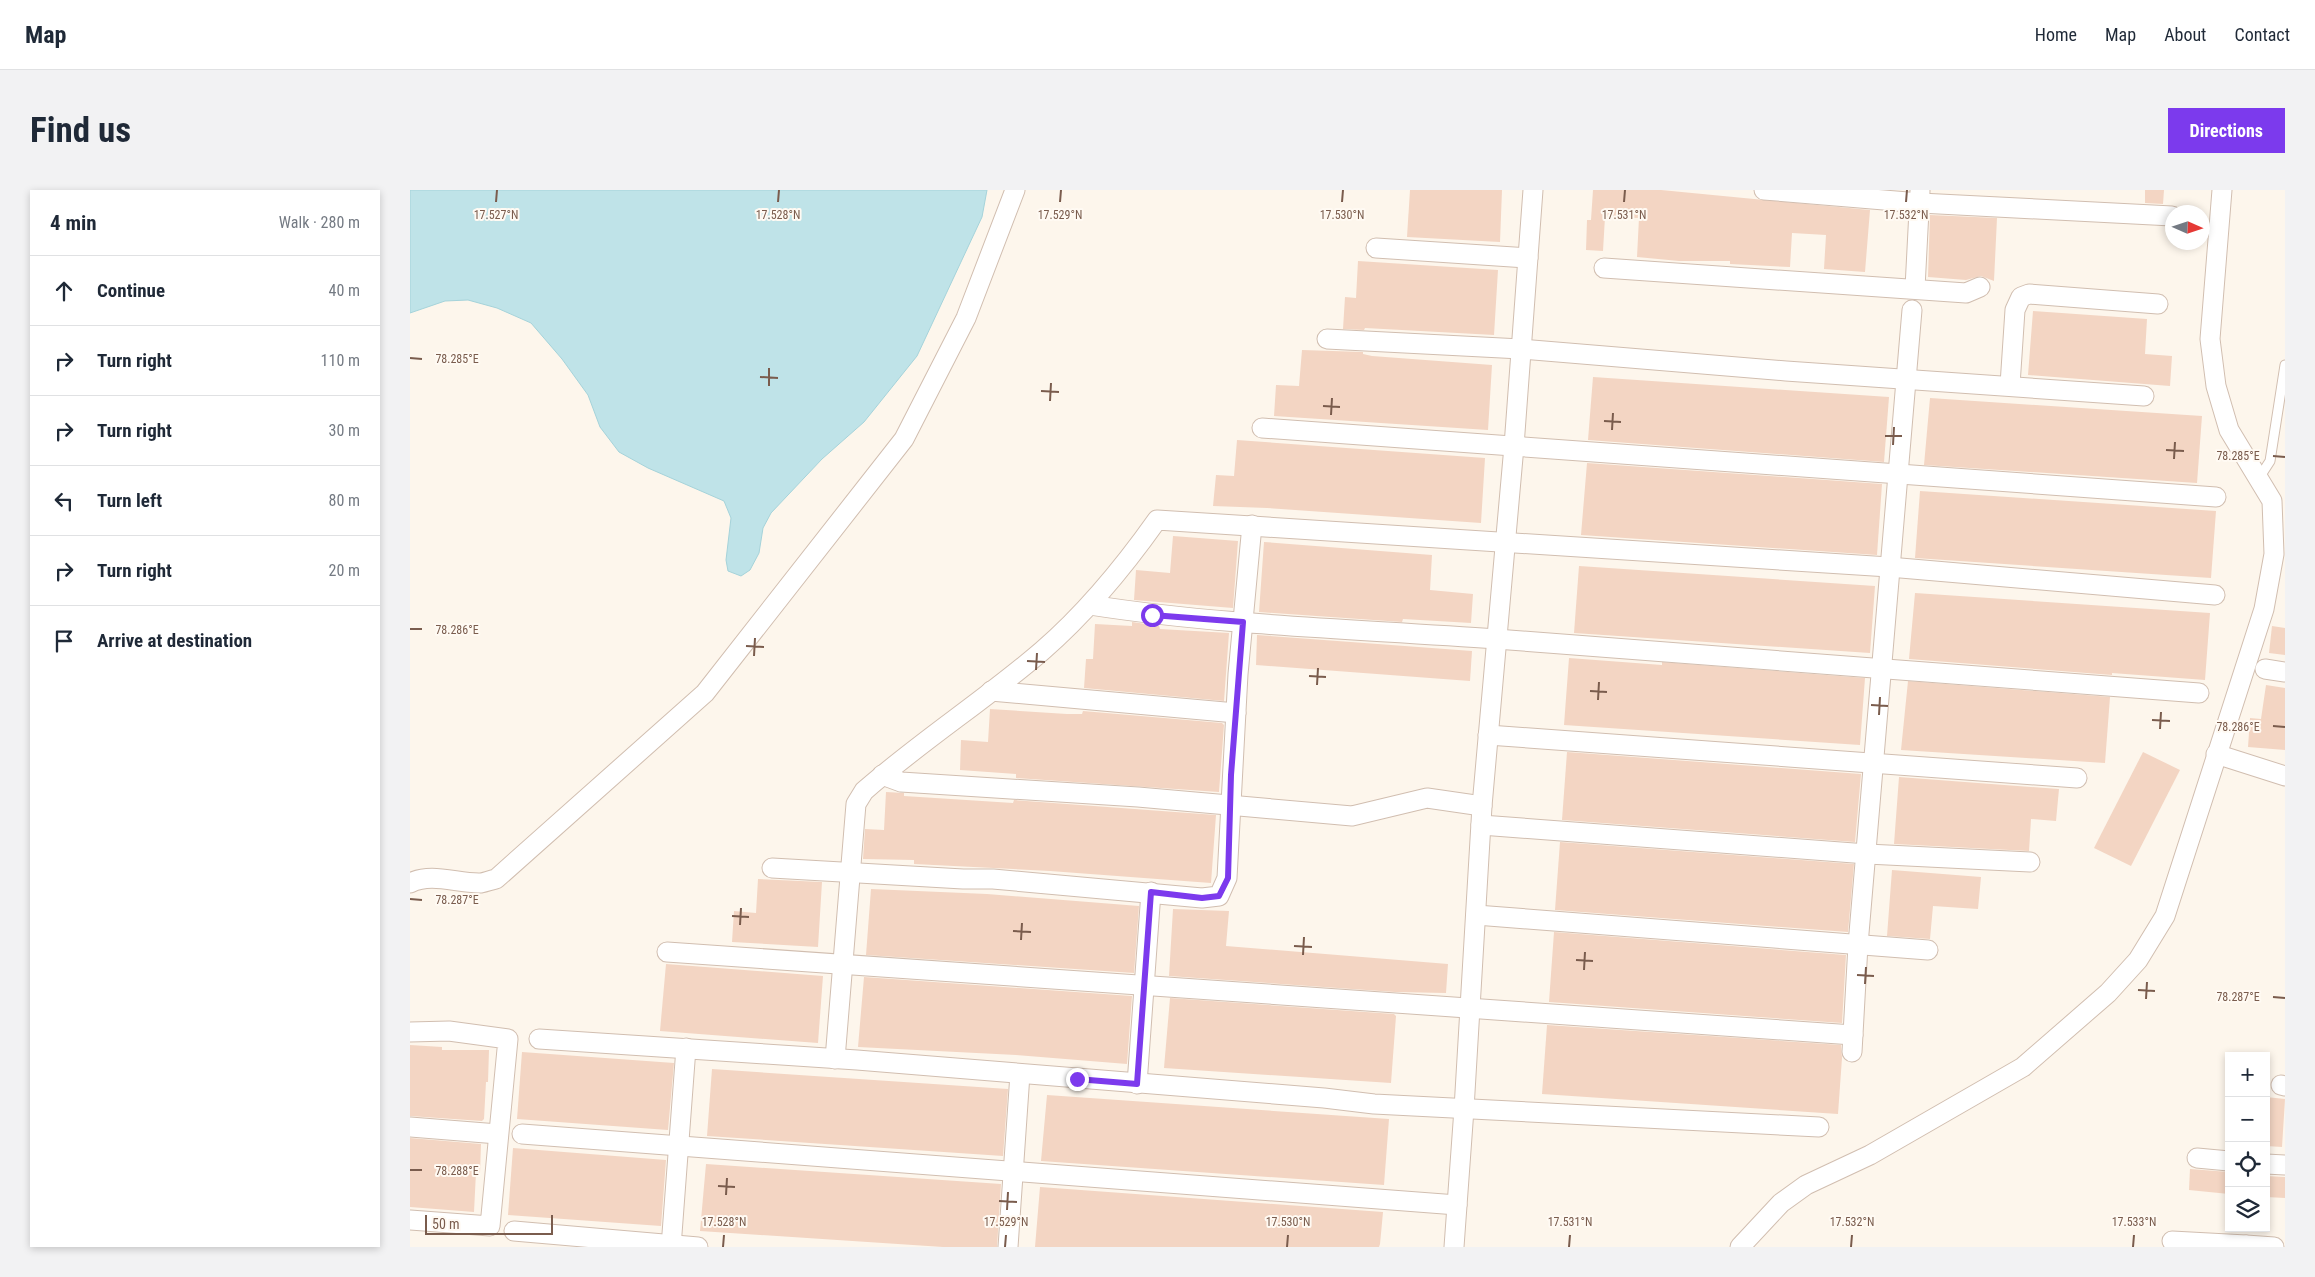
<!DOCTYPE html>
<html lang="en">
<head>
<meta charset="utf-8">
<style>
  body { margin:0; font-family:"Roboto Condensed",sans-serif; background:#f2f2f3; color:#1f2937 }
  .controls { position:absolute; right:15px; bottom:15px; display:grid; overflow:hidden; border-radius:0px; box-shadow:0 2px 8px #0003 }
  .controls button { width:45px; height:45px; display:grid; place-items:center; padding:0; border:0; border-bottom:1px solid #e0e1e3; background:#fff; color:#1f2937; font:25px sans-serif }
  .compass { position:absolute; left:1755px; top:15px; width:45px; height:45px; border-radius:50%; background:#fff; box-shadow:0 2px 8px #0003; rotate:93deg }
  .scale { position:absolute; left:15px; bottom:12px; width:128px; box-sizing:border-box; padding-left:5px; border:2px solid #7a5c4d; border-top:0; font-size:14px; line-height:18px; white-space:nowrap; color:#7a5c4d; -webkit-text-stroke:4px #fffaf3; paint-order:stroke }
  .stop { position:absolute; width:15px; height:15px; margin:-11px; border:4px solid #7c3aed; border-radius:50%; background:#fff }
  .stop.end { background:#7c3aed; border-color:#fff; box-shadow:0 1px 5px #0008 }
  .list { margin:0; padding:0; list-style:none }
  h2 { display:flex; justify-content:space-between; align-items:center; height:65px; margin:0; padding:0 20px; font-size:21px }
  h2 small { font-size:16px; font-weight:400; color:#747a83 }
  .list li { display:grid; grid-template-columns:32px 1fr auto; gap:15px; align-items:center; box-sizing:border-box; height:70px; padding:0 20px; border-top:1px solid #e0e1e3 }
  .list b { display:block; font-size:19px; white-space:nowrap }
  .list em { font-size:16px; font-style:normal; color:#747a83 }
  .icon { flex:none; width:28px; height:28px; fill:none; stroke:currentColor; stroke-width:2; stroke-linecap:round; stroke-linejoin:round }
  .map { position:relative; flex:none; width:1875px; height:1057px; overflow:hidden; border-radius:0px }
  header { display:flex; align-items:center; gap:30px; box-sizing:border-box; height:70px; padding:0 25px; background:#fff; border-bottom:1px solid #e0e1e3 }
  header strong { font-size:24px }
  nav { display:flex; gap:28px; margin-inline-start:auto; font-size:18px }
  .intro { display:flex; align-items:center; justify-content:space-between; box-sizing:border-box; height:120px; padding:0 30px }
  h1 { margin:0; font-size:35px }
  .button { padding:12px 22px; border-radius:0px; background:#7c3aed; color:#fff; font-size:18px; font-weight:700 }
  main { display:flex; gap:30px; padding:0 30px }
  aside { flex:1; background:#fff; border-radius:0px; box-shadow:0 2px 8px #0003 }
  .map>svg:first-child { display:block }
  .water { fill:#bfe3e8; stroke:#a5d3da }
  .building { fill:#f3d5c3 }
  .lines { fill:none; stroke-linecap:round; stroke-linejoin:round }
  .lane-casing { stroke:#d1beb0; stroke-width:11 }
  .street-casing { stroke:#d1beb0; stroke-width:21 }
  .lane { stroke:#fff; stroke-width:9 }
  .street { stroke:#fff; stroke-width:19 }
  .route { stroke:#7c3aed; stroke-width:6 }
  .ticks { fill:none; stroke:#7a5c4d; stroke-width:2 }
  .ticks-label { font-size:12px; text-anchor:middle; fill:#7a5c4d; stroke:#fffaf3; stroke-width:4; stroke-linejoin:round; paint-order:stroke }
</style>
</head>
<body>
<header>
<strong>Map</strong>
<nav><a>Home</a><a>Map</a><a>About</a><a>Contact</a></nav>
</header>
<div class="intro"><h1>Find us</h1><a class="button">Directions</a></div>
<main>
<aside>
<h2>4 min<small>Walk · 280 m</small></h2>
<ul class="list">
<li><svg class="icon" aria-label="ahead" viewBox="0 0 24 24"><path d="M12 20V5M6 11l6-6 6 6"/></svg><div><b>Continue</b></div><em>40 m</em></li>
<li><svg class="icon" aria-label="right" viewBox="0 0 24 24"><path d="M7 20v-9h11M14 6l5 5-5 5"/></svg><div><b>Turn right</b></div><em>110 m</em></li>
<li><svg class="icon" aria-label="right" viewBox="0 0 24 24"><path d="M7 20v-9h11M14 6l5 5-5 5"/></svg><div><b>Turn right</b></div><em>30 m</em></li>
<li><svg class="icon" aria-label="left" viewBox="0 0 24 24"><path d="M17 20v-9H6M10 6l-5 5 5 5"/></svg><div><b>Turn left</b></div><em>80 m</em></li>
<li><svg class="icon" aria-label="right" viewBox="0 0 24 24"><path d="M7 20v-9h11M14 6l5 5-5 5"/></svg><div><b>Turn right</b></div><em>20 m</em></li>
<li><svg class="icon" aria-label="arrive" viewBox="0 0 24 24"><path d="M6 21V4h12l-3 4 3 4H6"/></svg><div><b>Arrive at destination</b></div></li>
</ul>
</aside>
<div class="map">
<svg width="1875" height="1057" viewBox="0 0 1875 1057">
  <rect width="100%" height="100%" fill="#fdf6ec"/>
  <path class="water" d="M 0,0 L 577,0 L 572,27 L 507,166 L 454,232 L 412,269 L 361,323 L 353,338 L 349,363 L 340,380 L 331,386 L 318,381 L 316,370 L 321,328 L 314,311 L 238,278 L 209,262 L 190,237 L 178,205 L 152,169 L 121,133 L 87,118 L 58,110 L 35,111 L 0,123 Z"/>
  <g class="building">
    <path d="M 1000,0 L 1092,0 L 1090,52 L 997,47 Z"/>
    <path d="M 1183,0 L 1251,0 L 1460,20 L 1455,82 L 1414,79 L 1416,45 L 1382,43 L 1380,77 L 1320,74 L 1320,71 L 1269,71 L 1227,67 L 1229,28 L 1195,27 L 1193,61 L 1176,60 L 1177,30 L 1181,30 Z"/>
    <path d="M 1735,0 L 1754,0 L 1753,14 L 1735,13 Z"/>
    <path d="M 1520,25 L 1587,28 L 1584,91 L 1571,86 L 1556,90 L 1518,87 Z"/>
    <path d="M 948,71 L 1088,80 L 1084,145 L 955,138 L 954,140 L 933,139 L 935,107 L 946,108 Z"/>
    <path d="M 1623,121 L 1737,129 L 1735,164 L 1762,166 L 1760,196 L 1618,185 Z"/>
    <path d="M 892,160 L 953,162 L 953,164 L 962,166 L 1082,175 L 1078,240 L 864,226 L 866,195 L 889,196 Z"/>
    <path d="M 1183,187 L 1479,207 L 1474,272 L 1178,250 Z"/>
    <path d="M 1520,208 L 1792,226 L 1787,293 L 1514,275 Z"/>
    <path d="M 827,250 L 1075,268 L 1071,333 L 857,318 L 803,316 L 806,285 L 824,286 Z"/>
    <path d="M 1177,273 L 1472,294 L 1467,365 L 1171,345 Z"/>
    <path d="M 1510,301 L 1806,321 L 1801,388 L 1505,368 Z"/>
    <path d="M 763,346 L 828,351 L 823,418 L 724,410 L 726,380 L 760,383 Z"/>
    <path d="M 854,352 L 1022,365 L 1020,400 L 1063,404 L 1061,433 L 993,429 L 992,432 L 849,422 Z"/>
    <path d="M 1169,376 L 1465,396 L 1460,463 L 1164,443 Z"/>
    <path d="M 1505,403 L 1800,423 L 1795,490 L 1702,483 L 1702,485 L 1499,469 Z"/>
    <path d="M 722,432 L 749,436 L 750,439 L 819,443 L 814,511 L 674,498 L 676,469 L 683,469 L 685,434 L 722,436 Z"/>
    <path d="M 1862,436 L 1875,438 L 1875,465 L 1859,463 Z"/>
    <path d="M 847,445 L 1062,461 L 1060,491 L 846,475 Z"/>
    <path d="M 1159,468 L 1252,475 L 1252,472 L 1455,488 L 1450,555 L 1154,535 Z"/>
    <path d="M 1498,491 L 1700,507 L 1695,573 L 1491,560 Z"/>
    <path d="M 1856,495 L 1875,498 L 1875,560 L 1838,557 L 1840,528 L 1851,529 Z"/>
    <path d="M 580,519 L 657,524 L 672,524 L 673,521 L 812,533 L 814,535 L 809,602 L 606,588 L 606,584 L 550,580 L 551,550 L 578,552 Z"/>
    <path d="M 1157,562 L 1451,584 L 1445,652 L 1152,630 Z"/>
    <path d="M 1733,562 L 1770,580 L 1721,676 L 1684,658 Z"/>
    <path d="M 1489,587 L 1649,599 L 1646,631 L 1621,629 L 1619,661 L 1484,654 Z"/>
    <path d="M 476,602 L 494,603 L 494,606 L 603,613 L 604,610 L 806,625 L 801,693 L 640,681 L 504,674 L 504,670 L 453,669 L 455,639 L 474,640 Z"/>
    <path d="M 1150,652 L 1444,674 L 1438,742 L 1145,720 Z"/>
    <path d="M 1482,680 L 1571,687 L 1568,719 L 1523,716 L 1520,749 L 1477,746 Z"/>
    <path d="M 348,689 L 412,692 L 408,757 L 322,752 L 324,721 L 346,723 Z"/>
    <path d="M 461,699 L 577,704 L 729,716 L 724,783 L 456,765 Z"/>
    <path d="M 763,719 L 819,721 L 816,756 L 1038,774 L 1036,803 L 985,802 L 759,786 Z"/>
    <path d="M 1144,742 L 1436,765 L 1432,833 L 1139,812 Z"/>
    <path d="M 256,774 L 413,786 L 408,853 L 250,841 Z"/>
    <path d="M 454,787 L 722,806 L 717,874 L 606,865 L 448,857 Z"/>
    <path d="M 760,808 L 984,824 L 986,826 L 981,893 L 754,878 Z"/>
    <path d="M 1137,835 L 1431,855 L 1432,868 L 1428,924 L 1132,904 Z"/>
    <path d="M 0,855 L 32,857 L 32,860 L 79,860 L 78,892 L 76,892 L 74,929 L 72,931 L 0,926 Z"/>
    <path d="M 112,862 L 264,873 L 258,940 L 107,929 Z"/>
    <path d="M 302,879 L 598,899 L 593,966 L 297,946 Z"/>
    <path d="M 637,905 L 979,929 L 974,995 L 631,971 Z"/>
    <path d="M 1856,907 L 1875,909 L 1872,957 L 1856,956 Z"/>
    <path d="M 0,948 L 71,954 L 70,983 L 66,982 L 64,1022 L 0,1017 Z"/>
    <path d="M 103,958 L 256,970 L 251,1036 L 98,1025 Z"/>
    <path d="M 296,974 L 591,994 L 587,1057 L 533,1057 L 290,1041 Z"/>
    <path d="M 1780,979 L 1819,982 L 1819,1004 L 1779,1000 Z"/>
    <path d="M 1856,986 L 1875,987 L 1875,1008 L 1856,1007 Z"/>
    <path d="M 630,997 L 973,1022 L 970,1054 L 969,1057 L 625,1057 Z"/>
  </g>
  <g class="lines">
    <g class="lane-casing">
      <path id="lane" d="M 1849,288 L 1860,271 L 1875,175"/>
    </g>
    <g class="street-casing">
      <g id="street">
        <path d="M 1354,0 L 1510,13 L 1762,26"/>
        <path d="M 966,58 L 1118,68"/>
        <path d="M 1194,78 L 1556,103 L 1570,97"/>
        <path d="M 1505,98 L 1510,1"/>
        <path d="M 917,149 L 1111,159 L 1376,181 L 1734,206"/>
        <path d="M 1600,195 L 1605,120 L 1611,107 L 1619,104 L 1748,114"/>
        <path d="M 852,238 L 1806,307"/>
        <path d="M 680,415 C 814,436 951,439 1086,449 C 1321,465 1555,485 1789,503"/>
        <path d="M 1855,479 L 1875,482"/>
        <path d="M 581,501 L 826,523"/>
        <path d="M 1078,545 L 1667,588"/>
        <path d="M 1806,564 L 1875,586"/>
        <path d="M 472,585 L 491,592 L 728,607 L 942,626 L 1017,608 L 1072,616"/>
        <path d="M 1071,635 L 1457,664 L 1620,672"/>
        <path d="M 362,678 L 553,689 L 583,689 L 792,708 L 809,706 L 817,688 L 828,484 L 842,335"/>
        <path d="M 0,693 C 22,682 48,694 71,693 C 76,692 81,690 86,689 L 295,503 L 494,249 L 556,128 L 605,0"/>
        <path d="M 1066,725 L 1518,760"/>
        <path d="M 257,762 L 1443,845"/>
        <path d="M 0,842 L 39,841 L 98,849 L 80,1036 L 0,1030"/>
        <path d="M 129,849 L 447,870 L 914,908 L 964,914 L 1409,937"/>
        <path d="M 1442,862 L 1448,755 L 1502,120"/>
        <path d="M 425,869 L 446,614 L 454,601 C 511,551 575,510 632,461 C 677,422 713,378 747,330 L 1479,377 L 1805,405"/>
        <path d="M 727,894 L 741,702"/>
        <path d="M 1871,895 L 1875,896"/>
        <path d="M 0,937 L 88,944"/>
        <path d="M 112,944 L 1047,1015"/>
        <path d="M 1787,968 L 1819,971"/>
        <path d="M 1856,974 L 1875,975"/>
        <path d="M 104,1041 L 288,1057"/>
        <path d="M 1762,1051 L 1836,1055"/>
        <path d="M 261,1057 L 276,858"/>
        <path d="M 598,1057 L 610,884"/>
        <path d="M 1044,1057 L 1054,919 L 1072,616 L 1104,256 L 1123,0"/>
        <path d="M 1330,1057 L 1371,1013 L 1396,995 L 1460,965 L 1613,877 L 1698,803 L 1728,770 L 1755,726 L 1854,419 L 1864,364 L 1862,311 L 1819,240 L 1806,196 L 1800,149 L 1812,0"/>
        <path d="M 1836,1057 L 1836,1055 L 1864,1057"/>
      </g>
    </g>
    <use href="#lane" class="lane"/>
    <use href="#street" class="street"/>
  </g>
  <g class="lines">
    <path class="route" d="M 667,889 L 727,894 L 741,702 L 792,708 L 809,706 L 818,688 L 821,585 L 833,432 L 742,425"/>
  </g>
  <path class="ticks" d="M 86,12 L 87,0M 368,12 L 369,0M 650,12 L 651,0M 932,12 L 933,0M 1214,12 L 1215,0M 1496,12 L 1497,0M 0,168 L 12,169M 350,187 L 368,188M 359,196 L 359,178M 631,201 L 649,202M 640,211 L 641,193M 913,216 L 930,217M 921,225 L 922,208M 1194,231 L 1211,232M 1202,240 L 1203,223M 1475,246 L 1492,246M 1483,255 L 1484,237M 1756,260 L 1774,261M 1863,266 L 1875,267M 1764,269 L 1765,252M 0,439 L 12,439M 336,456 L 354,457M 344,466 L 345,448M 617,471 L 635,472M 626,480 L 627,463M 899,486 L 916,487M 907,495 L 908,478M 1180,501 L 1197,502M 1188,510 L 1189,492M 1461,515 L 1478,516M 1469,525 L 1470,507M 1742,530 L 1760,531M 1863,536 L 1875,537M 1750,539 L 1751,522M 0,709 L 12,710M 322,726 L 339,727M 330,735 L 331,718M 603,741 L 621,742M 611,750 L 612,733M 884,756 L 902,757M 893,765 L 894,747M 1166,770 L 1183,771M 1174,780 L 1175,762M 1447,785 L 1464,786M 1455,794 L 1456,777M 1728,800 L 1745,801M 1863,807 L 1875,808M 1736,809 L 1737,792M 0,980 L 12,980M 308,996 L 325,997M 316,1005 L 317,988M 589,1011 L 607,1012M 597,1020 L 598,1002M 313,1057 L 314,1045M 595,1057 L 596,1045M 877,1057 L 878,1045M 1159,1057 L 1160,1045M 1441,1057 L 1442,1045M 1723,1057 L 1724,1045"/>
  <g class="ticks-label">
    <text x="86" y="29">17.527°N</text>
    <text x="368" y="29">17.528°N</text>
    <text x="650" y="29">17.529°N</text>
    <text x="932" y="29">17.530°N</text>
    <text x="1214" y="29">17.531°N</text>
    <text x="1496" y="29">17.532°N</text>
    <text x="47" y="173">78.285°E</text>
    <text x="1828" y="270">78.285°E</text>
    <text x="47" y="444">78.286°E</text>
    <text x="1828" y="541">78.286°E</text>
    <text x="47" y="714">78.287°E</text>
    <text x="1828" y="811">78.287°E</text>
    <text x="47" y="985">78.288°E</text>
    <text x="314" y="1036">17.528°N</text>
    <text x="596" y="1036">17.529°N</text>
    <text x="878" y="1036">17.530°N</text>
    <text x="1160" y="1036">17.531°N</text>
    <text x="1442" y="1036">17.532°N</text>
    <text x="1724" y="1036">17.533°N</text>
  </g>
</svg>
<div class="controls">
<button>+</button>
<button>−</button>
<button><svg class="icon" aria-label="locate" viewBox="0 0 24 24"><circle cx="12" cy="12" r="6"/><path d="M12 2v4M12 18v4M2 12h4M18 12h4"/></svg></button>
<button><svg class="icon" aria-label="layers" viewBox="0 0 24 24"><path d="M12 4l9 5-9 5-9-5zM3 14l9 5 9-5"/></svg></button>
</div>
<svg class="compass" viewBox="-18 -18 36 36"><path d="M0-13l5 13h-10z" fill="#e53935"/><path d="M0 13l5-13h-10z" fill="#747a83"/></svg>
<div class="scale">50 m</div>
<div class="stop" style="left:742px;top:425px"></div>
<div class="stop end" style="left:667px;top:889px"></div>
</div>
</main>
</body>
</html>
